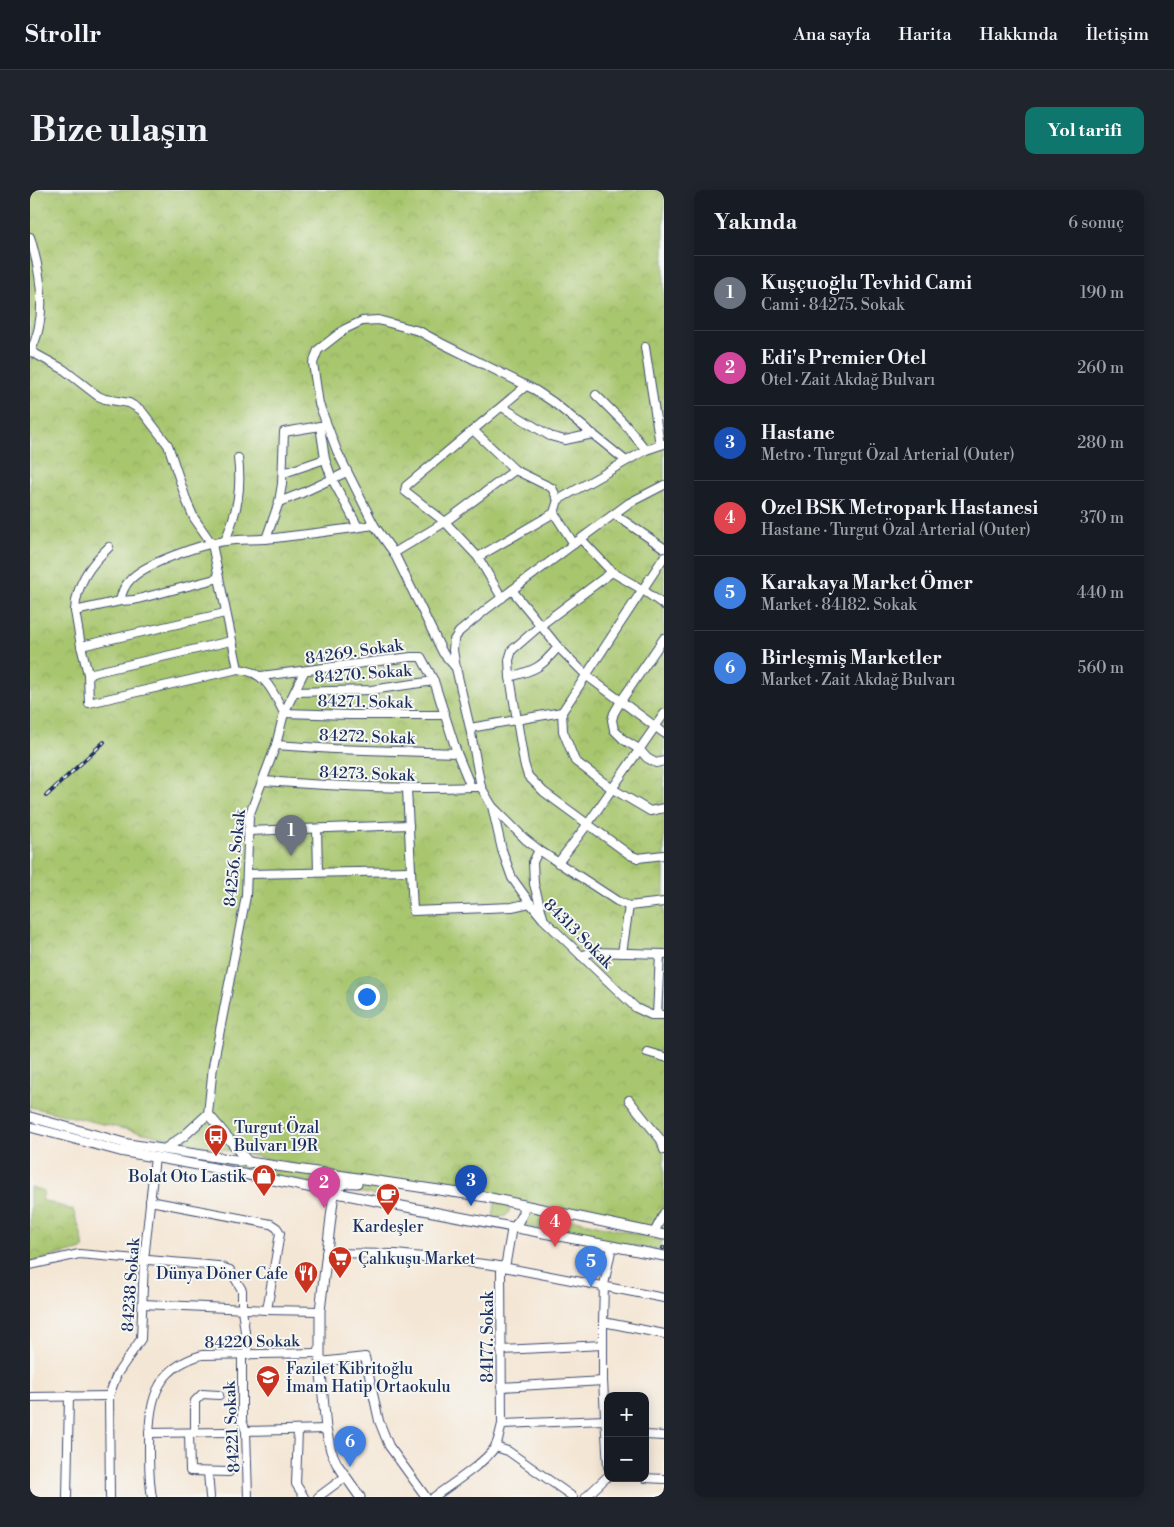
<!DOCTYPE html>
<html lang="tr">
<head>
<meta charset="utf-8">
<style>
  body { margin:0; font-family:"Libre Bodoni",serif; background:#20242c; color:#f1f3f6 }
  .controls { position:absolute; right:15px; bottom:15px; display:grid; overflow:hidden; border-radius:10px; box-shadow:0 2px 12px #0003 }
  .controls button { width:45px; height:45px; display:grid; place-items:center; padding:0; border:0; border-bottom:1px solid #363941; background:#171b24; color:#f1f3f6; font:25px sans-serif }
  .you { position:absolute; left:336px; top:806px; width:18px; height:18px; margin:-12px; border:4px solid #fff; border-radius:50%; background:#1a73e8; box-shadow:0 0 0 8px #1a73e833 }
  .badge { display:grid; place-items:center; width:32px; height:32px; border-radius:50%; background:#0f766e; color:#fff; font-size:16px; font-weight:700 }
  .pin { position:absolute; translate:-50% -41px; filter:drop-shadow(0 1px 2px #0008) }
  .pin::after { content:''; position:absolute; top:26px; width:18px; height:15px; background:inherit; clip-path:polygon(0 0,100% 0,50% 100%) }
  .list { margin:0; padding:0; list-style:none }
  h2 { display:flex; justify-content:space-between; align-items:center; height:65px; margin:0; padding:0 20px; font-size:21px }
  h2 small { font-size:16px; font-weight:400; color:#9ea1a6 }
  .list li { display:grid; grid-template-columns:32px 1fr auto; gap:15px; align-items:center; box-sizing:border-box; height:75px; padding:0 20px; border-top:1px solid #363941 }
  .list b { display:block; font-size:19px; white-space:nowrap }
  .list p { margin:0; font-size:16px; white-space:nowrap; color:#9ea1a6 }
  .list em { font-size:16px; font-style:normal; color:#9ea1a6 }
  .map { position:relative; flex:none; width:634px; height:1307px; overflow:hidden; border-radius:10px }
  header { display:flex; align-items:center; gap:30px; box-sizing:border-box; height:70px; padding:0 25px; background:#171b24; border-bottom:1px solid #363941 }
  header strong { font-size:24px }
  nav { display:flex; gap:28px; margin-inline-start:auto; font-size:18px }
  .intro { display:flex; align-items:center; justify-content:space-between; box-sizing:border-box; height:120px; padding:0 30px }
  h1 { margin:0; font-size:35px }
  .button { padding:12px 22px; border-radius:10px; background:#0f766e; color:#fff; font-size:18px; font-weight:700 }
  main { display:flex; gap:30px; padding:0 30px }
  aside { flex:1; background:#171b24; border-radius:10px; box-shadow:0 2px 12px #0003 }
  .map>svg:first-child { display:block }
  .green { fill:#a8c66e; stroke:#627a66 }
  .park { fill:url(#park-crowns); stroke:#627a66 }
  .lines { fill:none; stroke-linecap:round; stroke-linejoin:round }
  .minor-casing { stroke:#3c4a70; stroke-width:10 }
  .major-casing { stroke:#3c4a70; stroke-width:11 }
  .minor { stroke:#fff; stroke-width:8 }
  .major { stroke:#fff; stroke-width:9 }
  .rail-casing { stroke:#1b2f5e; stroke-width:4 }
  .rail { stroke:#f6f6f2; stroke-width:2; stroke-dasharray:5.5; stroke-linecap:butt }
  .labels { text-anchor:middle; stroke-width:4; stroke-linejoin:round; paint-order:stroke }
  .street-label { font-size:16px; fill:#1b2f5e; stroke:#f6f6f2 }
  .poi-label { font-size:16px; fill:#1b2f5e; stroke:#f6f6f2; text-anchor:start }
</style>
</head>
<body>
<header>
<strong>Strollr</strong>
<nav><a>Ana sayfa</a><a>Harita</a><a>Hakkında</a><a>İletişim</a></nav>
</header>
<div class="intro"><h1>Bize ulaşın</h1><a class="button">Yol tarifi</a></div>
<main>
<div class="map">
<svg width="634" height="1307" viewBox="0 0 634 1307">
  <defs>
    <pattern id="park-crowns" width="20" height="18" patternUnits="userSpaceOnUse" patternTransform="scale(1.25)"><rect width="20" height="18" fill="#a8c66e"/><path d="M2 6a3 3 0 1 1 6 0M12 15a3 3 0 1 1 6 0" fill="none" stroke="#90aa62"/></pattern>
  </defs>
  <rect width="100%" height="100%" fill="#f6f6f2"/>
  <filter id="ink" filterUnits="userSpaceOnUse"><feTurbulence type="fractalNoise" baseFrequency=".02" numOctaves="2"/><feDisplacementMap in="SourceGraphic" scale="10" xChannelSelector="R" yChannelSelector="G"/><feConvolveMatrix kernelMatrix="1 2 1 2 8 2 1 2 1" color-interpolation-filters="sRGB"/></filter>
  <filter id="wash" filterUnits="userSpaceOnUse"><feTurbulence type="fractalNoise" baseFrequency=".0096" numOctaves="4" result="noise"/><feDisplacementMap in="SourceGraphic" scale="20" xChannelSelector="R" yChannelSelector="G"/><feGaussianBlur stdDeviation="1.12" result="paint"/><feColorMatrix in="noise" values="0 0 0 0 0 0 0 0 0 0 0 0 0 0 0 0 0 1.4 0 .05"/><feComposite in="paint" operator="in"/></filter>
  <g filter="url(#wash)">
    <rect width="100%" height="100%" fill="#f4e6d4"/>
    <g class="green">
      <path d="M 0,931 L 91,956 L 123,962 L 313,989 L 301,997 L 162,969 L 90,957 L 0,933 Z"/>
      <path d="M 354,993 L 365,995 L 363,1009 L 312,999 L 321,995 L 342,997 Z"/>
      <path d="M 465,1012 L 479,1015 L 479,1022 L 476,1026 L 463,1029 Z"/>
      <path d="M 493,1018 L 632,1050 L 630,1061 L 494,1036 L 495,1029 L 491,1027 Z"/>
    </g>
    <g class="park">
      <path d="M 0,0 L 634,0 L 634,1040 L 493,1012 L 323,987 L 90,938 L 0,917 Z"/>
      <path d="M 0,997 L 14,1001 L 12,1010 L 43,1020 C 46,1028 55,1052 53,1059 L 0,1072 Z"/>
    </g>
  </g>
  <g filter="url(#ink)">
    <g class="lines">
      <g class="minor-casing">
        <g id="minor">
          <path d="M 0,47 C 11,83 19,127 0,162"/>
          <path d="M 615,157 L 630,255"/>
          <path d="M 0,161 L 33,179 L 68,206 L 75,209 L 99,213 L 111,220 L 138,255 L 157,312 L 164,328 L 182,354 L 208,479 C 236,482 242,500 254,523 L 246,555 L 219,626 L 216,706 L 183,876 L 178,924"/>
          <path d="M 566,205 L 593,232 L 616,260"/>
          <path d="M 472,217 L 520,246 L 535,250 L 563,244"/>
          <path d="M 290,236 L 295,269 L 302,289 L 328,337"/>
          <path d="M 444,241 L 485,280 L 522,298 L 528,310"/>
          <path d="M 254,283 L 295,269"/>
          <path d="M 249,312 L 272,303 L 317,282"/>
          <path d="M 584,324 L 599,313 L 634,295"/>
          <path d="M 236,349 L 249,312 L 252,294 L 254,242 L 296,235"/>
          <path d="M 551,349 L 582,382 L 613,400 L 634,415"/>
          <path d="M 195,351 C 207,322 212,300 208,268"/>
          <path d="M 544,354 L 524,323 L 528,310 L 616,260 L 634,254"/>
          <path d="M 634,358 L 584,324 L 458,418 L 429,442 L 424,450 L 423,460 L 426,478 L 440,538 L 451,597 L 462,616 L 495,649 L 509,660 L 587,711 L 599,716 L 634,712"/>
          <path d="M 364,363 L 415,332 L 485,280"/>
          <path d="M 448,367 L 524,323"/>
          <path d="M 634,367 L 532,522 L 533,541 L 545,571 L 581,598 L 620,621 L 634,618"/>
          <path d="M 582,382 L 511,435 L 482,460 L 479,470 L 480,487 L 494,573 L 498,586 L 514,602 L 600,665 L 608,668 L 634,665"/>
          <path d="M 482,400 L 528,457 L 557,486 L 634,543"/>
          <path d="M 472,408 L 448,367 L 415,332 L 375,301 L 376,296 L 496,196"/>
          <path d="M 90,411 C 92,402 94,396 100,390 C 115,373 172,354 195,351 C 211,349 228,350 245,348 C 278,344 311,340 344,335"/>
          <path d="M 45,421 C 46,394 60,375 79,357"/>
          <path d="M 634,448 L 591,511 L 584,523 L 582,530 L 584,540 L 594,550 L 609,559 L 617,568 L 626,573 L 634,571"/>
          <path d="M 201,451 L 58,484 L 59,513 L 208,479"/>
          <path d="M 51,456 L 195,423"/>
          <path d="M 426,478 L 413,463 L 364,363 L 344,335 L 307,261 L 289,214 L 283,173 L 288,160 L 315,139 L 332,131 L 348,130 L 389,141 L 411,153 L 505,200 L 523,212 L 596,271"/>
          <path d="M 274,482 L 254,523 L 320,525 L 415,525"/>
          <path d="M 58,484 L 51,456 L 45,421 L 90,411 L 104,410 L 189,388"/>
          <path d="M 231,486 L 381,467 L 391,467 L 404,491 L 427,563 L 441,597 L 451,597"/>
          <path d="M 480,487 C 505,480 511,478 528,457"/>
          <path d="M 265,502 L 341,500 L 404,491"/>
          <path d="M 440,538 L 532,522"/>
          <path d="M 246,555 L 304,559 L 427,563"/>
          <path d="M 233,591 C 302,596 372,600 441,597"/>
          <path d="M 377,599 L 383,721 L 482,717 L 500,713 L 513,729 L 606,818 L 621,825 L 634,825"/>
          <path d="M 462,616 L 472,660 L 482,688 L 500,713"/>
          <path d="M 287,639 L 288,682"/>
          <path d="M 218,641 L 379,635"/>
          <path d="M 509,660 L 503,672 L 504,694 L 513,727"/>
          <path d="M 528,673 L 557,635 L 634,524"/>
          <path d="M 217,684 L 380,681"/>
          <path d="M 592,763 L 599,716"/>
          <path d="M 551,766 L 562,762 L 634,764"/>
          <path d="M 627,825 L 630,764"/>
          <path d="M 617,862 L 634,867"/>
          <path d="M 599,910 L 631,950 L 634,960"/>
          <path d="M 120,1011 L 241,1034 L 247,1038 L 250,1043 L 237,1120"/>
          <path d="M 624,1043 L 634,1023"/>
          <path d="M 296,1063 L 366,1064 L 463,1075 L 634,1108"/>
          <path d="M 0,1075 L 49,1064 L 188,1076 L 200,1080 L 212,1100 L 212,1119 L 218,1165"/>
          <path d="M 113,1114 L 237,1120 L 290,1121"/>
          <path d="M 573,1132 L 634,1144"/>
          <path d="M 471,1160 L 573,1155"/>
          <path d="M 212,1165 L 212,1231 L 216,1241 L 218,1307"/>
          <path d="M 290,1172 L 335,1167 L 349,1231 L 359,1256 L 396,1307"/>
          <path d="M 471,1197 L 573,1191"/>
          <path d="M 0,1207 L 79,1206"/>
          <path d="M 472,1234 L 575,1230"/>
          <path d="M 268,1240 L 266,1294 L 274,1307"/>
          <path d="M 216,1241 L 296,1239"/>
          <path d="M 119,1243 L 196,1242"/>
          <path d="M 159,1243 L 160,1281 L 199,1282"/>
          <path d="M 165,1243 L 165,1211 L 172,1204 L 189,1205"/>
          <path d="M 615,1245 L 634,1246"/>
          <path d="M 465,1257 L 478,1261 L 543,1307"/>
          <path d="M 578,1277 L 573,1191 L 573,1132 L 574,1095 L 582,1056"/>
          <path d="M 178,1282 L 180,1307"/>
          <path d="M 615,1288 L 634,1289"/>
          <path d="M 37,1307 L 39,1206"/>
          <path d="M 80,1307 L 79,1206 L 87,1184 L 111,1149 L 114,1070 L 125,967"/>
          <path d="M 122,1307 C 119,1291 119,1276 119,1260 C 119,1215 122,1179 172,1165 L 290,1163"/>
          <path d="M 288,1307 L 315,1287"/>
          <path d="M 404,1307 C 420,1295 455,1273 465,1257 C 469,1250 470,1241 472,1234 L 471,1080 L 476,1072 L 482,1037"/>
          <path d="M 556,1307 L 578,1286"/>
        </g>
      </g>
      <g class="major-casing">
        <g id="major">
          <path d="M 0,927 L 98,954 L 456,1007 L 634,1045"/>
          <path d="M 0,937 L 90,961 L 179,977 L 356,1013 L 634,1066"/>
          <path d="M 135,959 L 155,945 L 178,924 L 219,973"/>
          <path d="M 304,1002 L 290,1121 L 290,1172 L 296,1239 L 301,1261 L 307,1274 L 330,1307"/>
          <path d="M 304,1002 C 311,993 316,992 327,993"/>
          <path d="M 485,1037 L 493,1023 L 493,1015"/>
        </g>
      </g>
      <use href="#minor" class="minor"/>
      <use href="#major" class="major"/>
      <g class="rail-casing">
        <g id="rail">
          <path d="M 16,606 L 74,552"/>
          <path d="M 633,1058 L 634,1058"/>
        </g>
      </g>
      <use href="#rail" class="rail"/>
    </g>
  </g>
  <defs>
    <g id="bus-pin" transform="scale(1.25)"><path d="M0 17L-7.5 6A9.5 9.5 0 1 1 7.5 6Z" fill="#c8321e" stroke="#f6f6f2"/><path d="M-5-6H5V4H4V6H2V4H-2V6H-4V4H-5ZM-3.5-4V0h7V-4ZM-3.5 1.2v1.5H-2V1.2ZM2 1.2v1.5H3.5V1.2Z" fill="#fff"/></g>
    <g id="shop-pin" transform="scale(1.25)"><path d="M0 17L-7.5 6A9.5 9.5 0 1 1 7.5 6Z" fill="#c8321e" stroke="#f6f6f2"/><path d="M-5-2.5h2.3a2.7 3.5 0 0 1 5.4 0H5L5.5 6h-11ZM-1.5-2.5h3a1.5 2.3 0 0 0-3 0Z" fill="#fff"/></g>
    <g id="cafe-pin" transform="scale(1.25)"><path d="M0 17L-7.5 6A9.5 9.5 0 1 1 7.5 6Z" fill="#c8321e" stroke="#f6f6f2"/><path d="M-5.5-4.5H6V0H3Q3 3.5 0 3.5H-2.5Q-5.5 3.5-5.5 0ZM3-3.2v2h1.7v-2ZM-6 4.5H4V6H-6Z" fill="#fff"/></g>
    <g id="supermarket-pin" transform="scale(1.25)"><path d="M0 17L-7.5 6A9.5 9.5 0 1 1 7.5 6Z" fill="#c8321e" stroke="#f6f6f2"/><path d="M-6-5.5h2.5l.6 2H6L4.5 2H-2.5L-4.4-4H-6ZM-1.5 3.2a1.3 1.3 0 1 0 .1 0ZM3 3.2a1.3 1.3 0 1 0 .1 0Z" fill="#fff"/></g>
    <g id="restaurant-pin" transform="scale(1.25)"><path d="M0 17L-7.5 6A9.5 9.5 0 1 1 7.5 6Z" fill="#c8321e" stroke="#f6f6f2"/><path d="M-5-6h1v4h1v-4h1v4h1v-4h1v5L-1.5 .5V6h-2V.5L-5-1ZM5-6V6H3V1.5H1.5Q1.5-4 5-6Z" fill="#fff"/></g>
    <g id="school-pin" transform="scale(1.25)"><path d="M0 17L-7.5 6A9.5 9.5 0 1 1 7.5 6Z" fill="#c8321e" stroke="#f6f6f2"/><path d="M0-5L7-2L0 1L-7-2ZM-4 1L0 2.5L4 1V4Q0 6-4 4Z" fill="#fff"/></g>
  </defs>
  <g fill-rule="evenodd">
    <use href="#bus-pin" x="186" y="946"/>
    <use href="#shop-pin" x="234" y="986"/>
    <use href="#cafe-pin" x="358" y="1005"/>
    <use href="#supermarket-pin" x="310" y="1068"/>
    <use href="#restaurant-pin" x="276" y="1083"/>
    <use href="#school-pin" x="238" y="1187"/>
  </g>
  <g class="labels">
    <g class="street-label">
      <text transform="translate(324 461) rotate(-8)" y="6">84269. Sokak</text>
      <text transform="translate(333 483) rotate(-4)" y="6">84270. Sokak</text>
      <text transform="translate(335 511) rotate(1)" y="6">84271. Sokak</text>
      <text transform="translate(337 546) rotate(2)" y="6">84272. Sokak</text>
      <text transform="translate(337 583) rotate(2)" y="6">84273. Sokak</text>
      <text transform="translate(204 668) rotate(-84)" y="6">84256. Sokak</text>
      <text transform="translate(549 743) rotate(45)" y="6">84313 Sokak</text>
      <text transform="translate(100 1095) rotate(-86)" y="6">84238 Sokak</text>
      <text transform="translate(457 1147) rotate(-90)" y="6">84177. Sokak</text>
      <text transform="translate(222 1151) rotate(-1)" y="6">84220 Sokak</text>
      <text transform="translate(201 1237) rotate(-93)" y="6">84221 Sokak</text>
    </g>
    <g class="poi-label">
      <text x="204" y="943">Turgut Özal<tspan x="204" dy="18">Bulvarı 19R</tspan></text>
      <text x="216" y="992" text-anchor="end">Bolat Oto Lastik</text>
      <text x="358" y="1042" text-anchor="middle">Kardeşler</text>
      <text x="328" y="1074">Çalıkuşu Market</text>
      <text x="258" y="1089" text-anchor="end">Dünya Döner Cafe</text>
      <text x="256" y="1184">Fazilet Kibritoğlu<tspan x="256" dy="18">İmam Hatip Ortaokulu</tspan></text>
    </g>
  </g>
</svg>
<div class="controls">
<button>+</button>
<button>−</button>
</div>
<div class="you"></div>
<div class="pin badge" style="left:261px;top:666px;background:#6b7280">1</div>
<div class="pin badge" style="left:294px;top:1018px;background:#d1479c">2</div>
<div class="pin badge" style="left:441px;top:1016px;background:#1a4fb4">3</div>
<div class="pin badge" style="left:525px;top:1057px;background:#e0444e">4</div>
<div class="pin badge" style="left:561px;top:1097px;background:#3f7fe0">5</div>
<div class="pin badge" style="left:320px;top:1277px;background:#3f7fe0">6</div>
</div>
<aside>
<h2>Yakında<small>6 sonuç</small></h2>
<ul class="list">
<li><span class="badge" style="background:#6b7280">1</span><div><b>Kuşçuoğlu Tevhid Cami</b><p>Cami · 84275. Sokak</p></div><em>190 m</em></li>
<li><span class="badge" style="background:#d1479c">2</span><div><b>Edi's Premier Otel</b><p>Otel · Zait Akdağ Bulvarı</p></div><em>260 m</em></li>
<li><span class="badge" style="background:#1a4fb4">3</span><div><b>Hastane</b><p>Metro · Turgut Özal Arterial (Outer)</p></div><em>280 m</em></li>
<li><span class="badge" style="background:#e0444e">4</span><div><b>Ozel BSK Metropark Hastanesi</b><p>Hastane · Turgut Özal Arterial (Outer)</p></div><em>370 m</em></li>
<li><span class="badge" style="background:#3f7fe0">5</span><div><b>Karakaya Market Ömer</b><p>Market · 84182. Sokak</p></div><em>440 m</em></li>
<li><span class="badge" style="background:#3f7fe0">6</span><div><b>Birleşmiş Marketler</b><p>Market · Zait Akdağ Bulvarı</p></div><em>560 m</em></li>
</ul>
</aside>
</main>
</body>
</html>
